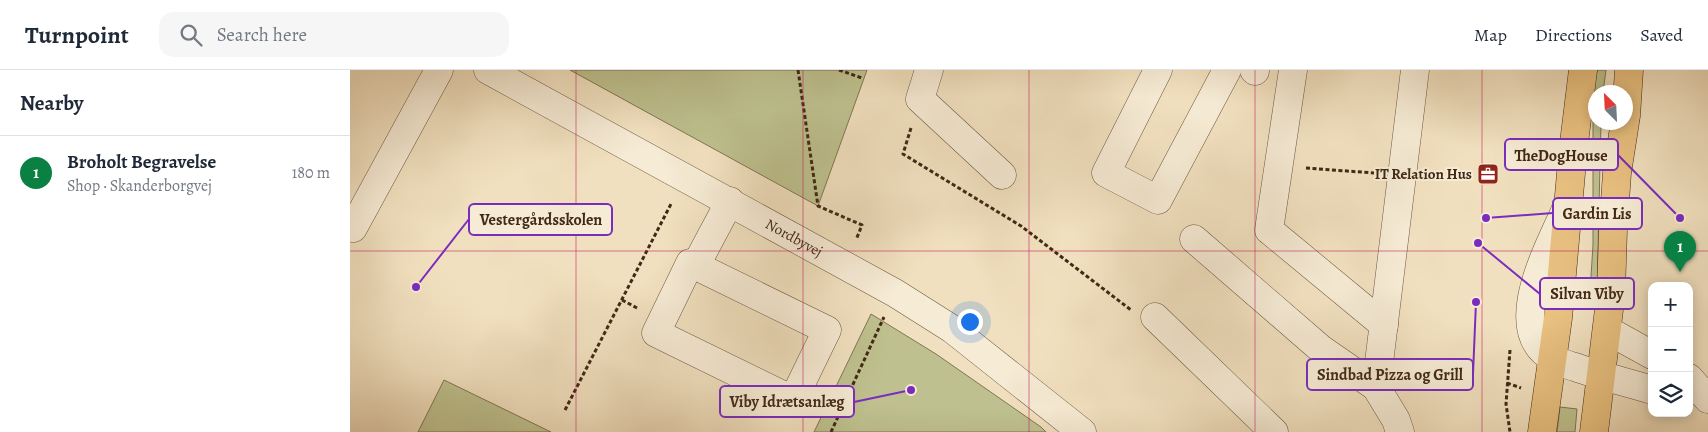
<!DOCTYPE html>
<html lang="en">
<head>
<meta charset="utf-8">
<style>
  body { margin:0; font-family:Alegreya,serif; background:#f6f6f7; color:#1f2937 }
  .controls { position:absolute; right:15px; bottom:15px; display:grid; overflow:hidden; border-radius:10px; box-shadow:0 2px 12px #0003 }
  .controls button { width:45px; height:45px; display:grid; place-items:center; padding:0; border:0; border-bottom:1px solid #e0e1e3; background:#fff; color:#1f2937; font:25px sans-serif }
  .compass { position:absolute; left:1238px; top:15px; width:45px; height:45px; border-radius:50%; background:#fff; box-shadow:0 2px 12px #0003; rotate:336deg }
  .you { position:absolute; left:619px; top:251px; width:18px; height:18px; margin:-12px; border:4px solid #fff; border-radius:50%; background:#1a73e8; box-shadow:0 0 0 8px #1a73e833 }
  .badge { display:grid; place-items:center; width:32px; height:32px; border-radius:50%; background:#0b8043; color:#fff; font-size:16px; font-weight:700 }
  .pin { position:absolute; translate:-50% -41px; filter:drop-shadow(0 1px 2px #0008) }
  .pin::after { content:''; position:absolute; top:26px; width:18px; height:15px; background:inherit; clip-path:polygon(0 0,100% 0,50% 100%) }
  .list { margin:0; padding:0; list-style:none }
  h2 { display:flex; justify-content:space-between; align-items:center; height:65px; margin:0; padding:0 20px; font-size:21px }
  h2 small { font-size:16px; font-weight:400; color:#747a83 }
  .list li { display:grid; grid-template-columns:32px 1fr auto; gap:15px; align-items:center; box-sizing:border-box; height:75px; padding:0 20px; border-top:1px solid #e0e1e3 }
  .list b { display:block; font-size:19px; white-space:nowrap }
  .list p { margin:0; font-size:16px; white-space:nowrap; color:#747a83 }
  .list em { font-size:16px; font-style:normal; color:#747a83 }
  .icon { flex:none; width:28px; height:28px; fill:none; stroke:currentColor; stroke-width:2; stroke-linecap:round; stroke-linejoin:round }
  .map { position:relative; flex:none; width:1358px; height:362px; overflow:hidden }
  header { display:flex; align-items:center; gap:30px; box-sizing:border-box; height:70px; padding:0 25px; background:#fff; border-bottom:1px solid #e0e1e3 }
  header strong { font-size:24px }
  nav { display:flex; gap:28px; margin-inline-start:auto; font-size:18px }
  .search { width:350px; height:45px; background:#f6f6f7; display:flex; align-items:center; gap:12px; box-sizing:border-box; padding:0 18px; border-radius:15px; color:#747a83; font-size:19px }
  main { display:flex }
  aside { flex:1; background:#fff }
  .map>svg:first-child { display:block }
  .green { fill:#bec18f; stroke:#807553 }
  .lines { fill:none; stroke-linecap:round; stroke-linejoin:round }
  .minor-casing { stroke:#6d5741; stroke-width:29 }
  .major-casing { stroke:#412917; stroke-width:29 }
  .path { stroke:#412917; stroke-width:3; stroke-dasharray:4 2.5; stroke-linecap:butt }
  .minor { stroke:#f6ebd5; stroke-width:28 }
  .major { stroke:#e8c080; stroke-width:28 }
  .grid { fill:none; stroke:#c2185b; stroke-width:1; stroke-opacity:0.55 }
  .labels { text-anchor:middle; stroke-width:4; stroke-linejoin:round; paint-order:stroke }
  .poi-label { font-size:15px; font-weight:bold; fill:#412917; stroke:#f6ebd5; text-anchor:end }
  .street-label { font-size:15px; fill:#412917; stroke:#f6ebd5 }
  .leader { fill:none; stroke:#7b2cbf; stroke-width:2 }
  .callout-dot { fill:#7b2cbf; stroke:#f6ebd5; stroke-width:2 }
  .callout { fill:#f6ebd5; stroke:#7b2cbf; stroke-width:2 }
  .callout-label { font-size:16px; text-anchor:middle; font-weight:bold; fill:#412917 }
</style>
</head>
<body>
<header>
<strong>Turnpoint</strong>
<div class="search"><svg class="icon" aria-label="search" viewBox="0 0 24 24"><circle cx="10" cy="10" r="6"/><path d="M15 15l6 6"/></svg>Search here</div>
<nav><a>Map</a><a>Directions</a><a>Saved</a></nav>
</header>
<main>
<aside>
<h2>Nearby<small></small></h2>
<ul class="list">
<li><span class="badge">1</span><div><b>Broholt Begravelse</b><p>Shop · Skanderborgvej</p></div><em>180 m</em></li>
</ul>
</aside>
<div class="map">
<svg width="1358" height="362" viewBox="0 0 1358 362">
  <rect width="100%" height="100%" fill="#f1e0bf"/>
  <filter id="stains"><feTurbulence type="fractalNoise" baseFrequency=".004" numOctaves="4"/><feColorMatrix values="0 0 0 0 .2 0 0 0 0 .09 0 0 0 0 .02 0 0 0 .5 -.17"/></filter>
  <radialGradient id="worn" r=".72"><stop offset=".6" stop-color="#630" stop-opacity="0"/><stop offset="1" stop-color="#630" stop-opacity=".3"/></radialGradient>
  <g class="green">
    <path d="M 220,0 L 517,0 L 468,136 Z"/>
    <path d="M 1247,0 L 1256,0 L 1253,22 L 1246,22 L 1246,52 L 1251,53 L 1247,221 L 1240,222 L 1243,175 L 1243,24 Z"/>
    <path d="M 521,244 L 586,284 L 691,357 L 696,362 L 464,362 Z"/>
    <path d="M 94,310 L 201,362 L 68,362 Z"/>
    <path d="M 1210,337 L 1227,339 L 1225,362 L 1207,362 Z"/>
  </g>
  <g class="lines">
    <g class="minor-casing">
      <g id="minor">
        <path id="s1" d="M 138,0 L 545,223 L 602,259 L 732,362"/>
        <path d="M 579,0 L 570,29 L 652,105"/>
        <path d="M 808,0 L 756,103 L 808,130 L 877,0"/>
        <path d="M 904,0 L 905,1"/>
        <path d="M 943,0 L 919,160 L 1034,255"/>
        <path d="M 1215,141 C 1199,178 1152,261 1204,289 C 1210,293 1218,295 1225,297 C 1250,306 1276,312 1302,320"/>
        <path d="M 3,158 L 89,0"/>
        <path d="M 844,169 L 971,279 L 1026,317 L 1065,0"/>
        <path d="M 340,193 L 477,260 L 443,330 L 306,263 Z"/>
        <path d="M 346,195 L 380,131"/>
        <path d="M 805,247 L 924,362"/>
        <path d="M 1257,260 L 1302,285"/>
        <path d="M 1339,308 L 1358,329"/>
        <path d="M 1026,317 L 1046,350 L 1050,362"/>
      </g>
    </g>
    <g class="major-casing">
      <g id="major">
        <path d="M 1276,46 L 1279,0"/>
        <path d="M 1192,362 L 1208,248 L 1223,81 L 1233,0"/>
        <path d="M 1244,362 L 1261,223 L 1263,160 L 1267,103 L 1275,52"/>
      </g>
    </g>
    <g class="path">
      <path d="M 448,0 L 468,136 L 512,155 L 506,170"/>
      <path d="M 489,0 L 512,8"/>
      <path d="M 561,58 L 553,84 L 671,156 L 781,240"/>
      <path d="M 956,98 L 1024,103"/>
      <path d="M 272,230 L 289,239"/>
      <path d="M 1160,280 L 1156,334 L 1160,362"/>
      <path d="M 1157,313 L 1171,318"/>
      <path d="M 215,340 L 322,132"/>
      <path d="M 481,362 L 534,247"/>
    </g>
    <use href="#minor" class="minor"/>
    <use href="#major" class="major"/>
  </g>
  <path class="grid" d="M 226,0 L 226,362M 453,0 L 453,362M 679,0 L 679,362M 905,0 L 905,362M 1132,0 L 1132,362M 0,181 L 1358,181"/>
  <defs>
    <g id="office-square" transform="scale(1.125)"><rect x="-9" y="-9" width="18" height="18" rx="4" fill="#8f2418" stroke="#f6ebd5"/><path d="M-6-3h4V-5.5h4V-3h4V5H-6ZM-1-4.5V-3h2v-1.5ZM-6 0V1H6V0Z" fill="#fff"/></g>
  </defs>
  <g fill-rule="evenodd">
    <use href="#office-square" x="1138" y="104"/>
  </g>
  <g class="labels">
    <g class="poi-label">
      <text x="1122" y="109">IT Relation Hus</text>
    </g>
    <g class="street-label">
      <text dy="5" stroke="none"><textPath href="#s1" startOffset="349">Nordbyvej</textPath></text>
    </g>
  </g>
  <path class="leader" d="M1330 148L1268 85M1136 148L1203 143M66 217L119 149M1128 173L1190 224M1126 232L1123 304M561 320L504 332"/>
  <g class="callout-dot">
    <circle cx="1330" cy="148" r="5"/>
    <circle cx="1136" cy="148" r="5"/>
    <circle cx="66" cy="217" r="5"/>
    <circle cx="1128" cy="173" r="5"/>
    <circle cx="1126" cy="232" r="5"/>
    <circle cx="561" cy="320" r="5"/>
  </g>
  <g class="callout">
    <rect x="1155" y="69" width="113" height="31" rx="5"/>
    <rect x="1203" y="128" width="89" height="31" rx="5"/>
    <rect x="119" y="134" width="143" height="31" rx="5"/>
    <rect x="1190" y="208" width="94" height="31" rx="5"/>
    <rect x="957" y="289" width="166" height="31" rx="5"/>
    <rect x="370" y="316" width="134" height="31" rx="5"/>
  </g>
  <g class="callout-label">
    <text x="1211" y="91">TheDogHouse</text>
    <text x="1247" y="149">Gardin Lis</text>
    <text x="191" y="155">Vestergårdsskolen</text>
    <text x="1237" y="229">Silvan Viby</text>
    <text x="1040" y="310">Sindbad Pizza og Grill</text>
    <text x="437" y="337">Viby Idrætsanlæg</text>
  </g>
  <rect width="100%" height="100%" filter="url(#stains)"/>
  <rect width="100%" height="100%" fill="url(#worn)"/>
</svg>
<div class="controls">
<button>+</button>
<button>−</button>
<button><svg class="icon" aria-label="layers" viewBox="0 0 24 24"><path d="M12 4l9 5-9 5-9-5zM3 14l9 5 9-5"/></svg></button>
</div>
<svg class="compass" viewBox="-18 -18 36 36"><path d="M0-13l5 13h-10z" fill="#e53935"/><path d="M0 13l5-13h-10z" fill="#747a83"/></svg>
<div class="you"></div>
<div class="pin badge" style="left:1330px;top:202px">1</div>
</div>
</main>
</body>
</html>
